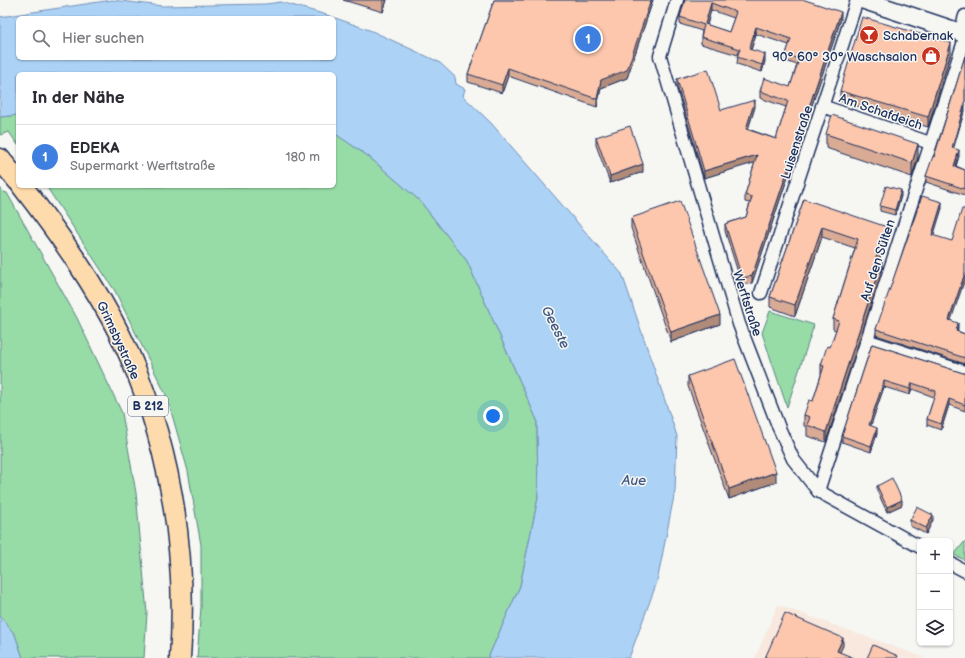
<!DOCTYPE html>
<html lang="de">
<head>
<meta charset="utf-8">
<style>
  body { margin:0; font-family:"Balsamiq Sans",sans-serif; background:#f7f7f7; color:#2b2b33 }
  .controls { position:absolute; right:12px; bottom:12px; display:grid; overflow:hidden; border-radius:6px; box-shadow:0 1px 3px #0004 }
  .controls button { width:36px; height:36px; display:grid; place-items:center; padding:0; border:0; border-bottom:1px solid #e1e1e2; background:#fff; color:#2b2b33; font:20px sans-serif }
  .you { position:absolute; left:493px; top:416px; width:14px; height:14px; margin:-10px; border:3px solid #fff; border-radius:50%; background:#1a73e8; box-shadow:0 0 0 6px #1a73e833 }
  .badge { display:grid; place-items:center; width:26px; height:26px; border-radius:50%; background:#1a73e8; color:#fff; font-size:13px; font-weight:700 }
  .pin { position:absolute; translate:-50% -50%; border:2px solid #fff; box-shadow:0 1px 4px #0006 }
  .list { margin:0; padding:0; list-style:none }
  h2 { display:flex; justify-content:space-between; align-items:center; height:52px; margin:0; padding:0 16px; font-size:17px }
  h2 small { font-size:13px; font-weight:400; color:#7c7c81 }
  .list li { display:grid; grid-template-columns:26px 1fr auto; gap:12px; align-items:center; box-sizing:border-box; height:64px; padding:0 16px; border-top:1px solid #e1e1e2 }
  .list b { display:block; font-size:15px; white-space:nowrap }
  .list p { margin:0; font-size:13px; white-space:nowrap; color:#7c7c81 }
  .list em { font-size:13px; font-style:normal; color:#7c7c81 }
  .icon { flex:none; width:22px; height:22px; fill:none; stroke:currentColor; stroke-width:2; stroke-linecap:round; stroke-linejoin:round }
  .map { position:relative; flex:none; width:965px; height:658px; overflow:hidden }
  .search { position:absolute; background:#fff; box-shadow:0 1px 3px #0004; left:16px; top:16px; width:320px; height:44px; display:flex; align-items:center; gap:10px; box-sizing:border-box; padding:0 14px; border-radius:6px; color:#7c7c81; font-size:15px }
  .panel { position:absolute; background:#fff; box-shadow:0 1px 3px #0004; left:16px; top:72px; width:320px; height:116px; border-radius:6px }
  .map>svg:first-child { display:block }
  .built { fill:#f8e8dd }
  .green { fill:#97dba7; stroke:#598582 }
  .water { fill:#acd2f5; stroke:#7291b9; fill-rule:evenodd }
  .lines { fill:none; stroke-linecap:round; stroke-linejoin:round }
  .minor-casing { stroke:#1b2f5e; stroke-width:15 }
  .secondary-casing { stroke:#1b2f5e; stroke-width:20 }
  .trunk-casing { stroke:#1b2f5e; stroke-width:23 }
  .minor { stroke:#f6f6f2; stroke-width:12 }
  .secondary { stroke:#f6f6f2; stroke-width:17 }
  .trunk { stroke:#fedbac; stroke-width:20 }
  .wall { fill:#d9ab95; stroke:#1b2f5e; fill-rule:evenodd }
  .shaded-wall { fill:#b08b79; stroke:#1b2f5e }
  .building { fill:#fcc7ad; stroke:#1b2f5e; fill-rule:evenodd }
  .labels { text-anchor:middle; stroke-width:3; stroke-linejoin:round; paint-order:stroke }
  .shield { fill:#f6f6f2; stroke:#5d6b8a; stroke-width:1 }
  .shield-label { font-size:12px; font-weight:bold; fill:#1b2f5e }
  .poi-label { font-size:13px; fill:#1b2f5e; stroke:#f6f6f2; text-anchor:start }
  .street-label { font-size:13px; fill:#1b2f5e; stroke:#f6f6f2 }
  .water-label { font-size:14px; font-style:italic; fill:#3f5884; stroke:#f6f6f2 }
</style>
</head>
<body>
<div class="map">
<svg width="965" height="658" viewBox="0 0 965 658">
  <rect width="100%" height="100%" fill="#f6f6f2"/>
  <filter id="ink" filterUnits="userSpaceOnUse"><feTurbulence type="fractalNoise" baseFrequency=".025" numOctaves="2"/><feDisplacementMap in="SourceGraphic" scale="8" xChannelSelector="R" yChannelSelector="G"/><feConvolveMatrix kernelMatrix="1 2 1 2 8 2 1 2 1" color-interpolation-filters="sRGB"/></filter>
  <g filter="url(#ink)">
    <path class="built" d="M 778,605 L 925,658 L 755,658 Z"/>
    <g class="green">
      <path d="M 18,115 L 18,145 L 9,132 L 0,135 L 0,117 Z"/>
      <path d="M 334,133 L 368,156 L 420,201 L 467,261 L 537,420 L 538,498 L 520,586 L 488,658 L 197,658 L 201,607 L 201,545 L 188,471 L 167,397 L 115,291 L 46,186 L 334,186 Z"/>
      <path d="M 0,188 L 4,192 L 7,193 L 77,318 L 122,413 L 136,493 L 147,613 L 144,658 L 23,658 L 15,635 L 0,616 Z"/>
      <path d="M 770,311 L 814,325 L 787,407 L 762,333 Z"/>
      <path d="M 965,541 L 965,560 L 954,555 Z"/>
    </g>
    <g class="water">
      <path d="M 112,0 L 162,6 L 266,4 L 281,2 L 327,15 L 372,31 L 439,62 L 455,77 L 456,84 L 465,89 L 463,96 L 491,123 L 622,274 L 677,436 L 675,491 L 657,582 L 629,658 L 488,658 L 520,586 L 538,498 L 537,420 L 467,261 L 420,201 L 368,156 L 334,133 L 334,74 L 18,74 L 18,115 L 0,117 L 0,17 ZM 18,18 L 334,18 L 334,58 L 18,58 Z"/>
      <path d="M 0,616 L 15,635 L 23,658 L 0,658 Z"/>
    </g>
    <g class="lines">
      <g class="minor-casing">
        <g id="minor">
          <path d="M 677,0 L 660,56 L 739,324 L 779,428 L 793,459 L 818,491 L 920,547"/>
          <path d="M 960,32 L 965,16"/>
          <path d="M 822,106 L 930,143"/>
          <path d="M 761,293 L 857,0"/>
          <path d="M 866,340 L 965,372"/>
          <path d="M 818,491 L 965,38"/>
          <path d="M 950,563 L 965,571"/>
        </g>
      </g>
      <g class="secondary-casing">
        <path id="secondary" d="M 863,0 L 965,34"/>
      </g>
      <g class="trunk-casing">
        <g id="trunk">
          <path d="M 0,159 L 18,181"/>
          <path d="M 22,186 C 59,234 94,283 121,337 C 169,436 188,549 180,658"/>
        </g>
      </g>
      <use href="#minor" class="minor"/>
      <use href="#secondary" class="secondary"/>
      <use href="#trunk" class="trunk"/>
    </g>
    <g class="wall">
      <path d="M 343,0 L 387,0 L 383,12 Z"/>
      <path d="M 494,0 L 653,0 L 627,78 L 601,88 L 597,107 L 508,76 L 502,93 L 468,82 L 468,74 Z"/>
      <path d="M 685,0 L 841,19 L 752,283 L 742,285 L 725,231 L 725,224 L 746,217 L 750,203 L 745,202 L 745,195 L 755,162 L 704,178 L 677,86 L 677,79 L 721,110 L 755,107 L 748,129 L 776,139 L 786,107 L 760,98 L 760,91 L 790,87 L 797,65 L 786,61 L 786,54 L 789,45 L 756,34 L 751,50 L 765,61 L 762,72 L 737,64 L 738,55 L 701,44 L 701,37 L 702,31 L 680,24 L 680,17 ZM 711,10 L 734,18 L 729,32 L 707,25 Z"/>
      <path d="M 951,53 L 928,127 L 840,101 L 840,91 Z"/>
      <path d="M 965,56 L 965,112 L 964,112 L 953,148 L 959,156 L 956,166 L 965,170 L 965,195 L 926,182 L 926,176 L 934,157 Z"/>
      <path d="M 826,134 L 918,157 L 912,177 L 826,148 Z"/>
      <path d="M 596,137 L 643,172 L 610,183 L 596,145 Z"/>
      <path d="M 901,196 L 895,215 L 880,211 L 880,206 Z"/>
      <path d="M 804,199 L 887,237 L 879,259 L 882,271 L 826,442 L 807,436 L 807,427 L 804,426 L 804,415 L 813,401 L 821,375 L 821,365 L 830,347 L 836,330 L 833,329 L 833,319 L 855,248 L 822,237 L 795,316 L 770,307 L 770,297 Z"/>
      <path d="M 942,208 L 933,235 L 951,321 L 958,329 L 957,331 L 965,334 L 965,364 L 876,335 L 876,329 Z"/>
      <path d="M 631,218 L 720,324 L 671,342 L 631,228 Z"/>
      <path d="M 872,344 L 963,373 L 965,373 L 965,411 L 949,405 L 941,430 L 927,425 L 927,419 L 934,397 L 912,389 L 910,395 L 884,387 L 870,426 L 877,434 L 871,452 L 842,442 L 842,436 Z"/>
      <path d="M 688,376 L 776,482 L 729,499 L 688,386 Z"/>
      <path d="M 877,486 L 902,505 L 887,512 L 877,491 Z"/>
      <path d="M 910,520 L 933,520 L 926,534 L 910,526 Z"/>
    </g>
    <g class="shaded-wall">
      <path d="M 383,0 L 387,0 L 383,12 Z"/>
      <path d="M 651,0 L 653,0 L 627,78 L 601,88 L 597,107 L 597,99 L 601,80 Z"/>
      <path d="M 711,3 L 711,10 L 705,32 L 705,24 Z"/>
      <path d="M 841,12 L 841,19 L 752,283 L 752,276 Z"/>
      <path d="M 756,27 L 756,34 L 749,56 L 749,49 Z"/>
      <path d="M 951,43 L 951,53 L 928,127 L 928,117 Z"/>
      <path d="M 765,54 L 765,61 L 762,72 L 762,65 Z"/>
      <path d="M 508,68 L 508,76 L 502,93 L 502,85 Z"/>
      <path d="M 755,100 L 755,107 L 746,136 L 746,129 Z"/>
      <path d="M 964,106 L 964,112 L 952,154 L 952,148 Z"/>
      <path d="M 918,144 L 918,157 L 912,177 L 912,163 Z"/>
      <path d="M 959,150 L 959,156 L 954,172 L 954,166 Z"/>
      <path d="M 757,155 L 757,162 L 704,178 L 704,171 Z"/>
      <path d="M 643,164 L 643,172 L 610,183 L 610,176 Z"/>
      <path d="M 901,190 L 901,196 L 895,215 L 895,210 Z"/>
      <path d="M 942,202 L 942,208 L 932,241 L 932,235 Z"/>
      <path d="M 822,227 L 822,237 L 795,316 L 795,305 Z"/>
      <path d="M 887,227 L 887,237 L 876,269 L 876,258 Z"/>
      <path d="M 882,260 L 882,271 L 826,442 L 826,432 Z"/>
      <path d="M 965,273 L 965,279 L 949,326 L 949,320 Z"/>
      <path d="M 720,315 L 720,324 L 671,342 L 671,332 Z"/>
      <path d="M 958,323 L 958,329 L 956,337 L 956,331 Z"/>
      <path d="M 884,381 L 884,387 L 869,431 L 869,425 Z"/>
      <path d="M 912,383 L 912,389 L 910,395 L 910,389 Z"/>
      <path d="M 949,399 L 949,405 L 941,430 L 941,424 Z"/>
      <path d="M 877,428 L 877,434 L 871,452 L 871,446 Z"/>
      <path d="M 776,472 L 776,482 L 729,499 L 729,489 Z"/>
      <path d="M 902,500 L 902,505 L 887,512 L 887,507 Z"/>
      <path d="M 933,515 L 933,520 L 926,534 L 926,528 Z"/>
      <path d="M 843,638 L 843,646 L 837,658 L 837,651 Z"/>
    </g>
    <g class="building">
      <path d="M 494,0 L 651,0 L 627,70 L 601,80 L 597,99 L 508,68 L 502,85 L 468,74 Z"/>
      <path d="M 685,0 L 805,0 L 841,12 L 752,276 L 742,278 L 725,224 L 746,217 L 752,197 L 745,195 L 757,155 L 704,171 L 677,79 L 708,69 L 721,110 L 755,100 L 746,129 L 776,139 L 788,101 L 760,91 L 764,78 L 790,87 L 799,59 L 786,54 L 791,39 L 756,27 L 749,49 L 765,54 L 762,65 L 737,57 L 740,49 L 701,37 L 704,25 L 680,17 ZM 711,3 L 736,12 L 729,32 L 705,24 Z"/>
      <path d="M 862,17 L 951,43 L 928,117 L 840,91 Z"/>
      <path d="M 965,56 L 965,106 L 964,106 L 952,148 L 959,150 L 954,166 L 965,170 L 965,189 L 926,176 L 933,156 L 934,157 Z"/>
      <path d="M 832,115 L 918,144 L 912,163 L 826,134 Z"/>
      <path d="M 630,126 L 643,164 L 610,176 L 596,137 Z"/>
      <path d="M 886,186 L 901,190 L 895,210 L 880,206 Z"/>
      <path d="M 922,196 L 942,202 L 932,235 L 952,241 L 962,209 L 965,209 L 965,273 L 949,320 L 958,323 L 956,331 L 965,334 L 965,358 L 876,329 Z"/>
      <path d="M 804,199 L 887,227 L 876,258 L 882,260 L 826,432 L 807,425 L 810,417 L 804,415 L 809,400 L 813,401 L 824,366 L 821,365 L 827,346 L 830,347 L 839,321 L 833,319 L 858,239 L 822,227 L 795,305 L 770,297 Z"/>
      <path d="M 680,201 L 720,315 L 671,332 L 631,218 Z"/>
      <path d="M 872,344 L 963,373 L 965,373 L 965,405 L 949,399 L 941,424 L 927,419 L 936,391 L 912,383 L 910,389 L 884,381 L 869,425 L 877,428 L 871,446 L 842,436 Z"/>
      <path d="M 735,359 L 776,472 L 729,489 L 688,376 Z"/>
      <path d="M 892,478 L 902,500 L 887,507 L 877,486 Z"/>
      <path d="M 917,507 L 933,515 L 926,528 L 910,520 Z"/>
      <path d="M 785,613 L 843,638 L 837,651 L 854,658 L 765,658 Z"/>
      <path d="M 873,645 L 898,656 L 897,658 L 867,658 Z"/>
    </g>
  </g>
  <defs>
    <g id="bar-disc" transform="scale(1)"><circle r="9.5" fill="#c8321e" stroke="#f6f6f2"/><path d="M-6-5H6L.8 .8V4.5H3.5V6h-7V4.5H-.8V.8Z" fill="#fff"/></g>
    <g id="shop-disc" transform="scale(1)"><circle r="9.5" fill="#c8321e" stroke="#f6f6f2"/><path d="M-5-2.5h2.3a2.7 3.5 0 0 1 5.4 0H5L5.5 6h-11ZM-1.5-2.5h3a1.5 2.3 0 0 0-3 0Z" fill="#fff"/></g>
  </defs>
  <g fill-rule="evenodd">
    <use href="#bar-disc" x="869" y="35"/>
    <use href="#shop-disc" x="931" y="56"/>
  </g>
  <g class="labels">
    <rect class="shield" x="128" y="396" width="40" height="20" rx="3"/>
    <g class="shield-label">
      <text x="148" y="410">B 212</text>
    </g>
    <g class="poi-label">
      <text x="883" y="40">Schabernak</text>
      <text x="917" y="61" text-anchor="end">90° 60° 30° Waschsalon</text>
    </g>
    <g class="street-label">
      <text transform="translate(881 111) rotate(19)" y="5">Am Schafdeich</text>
      <text transform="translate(796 142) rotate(-72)" y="5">Luisenstraße</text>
      <text transform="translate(877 260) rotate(-72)" y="5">Auf den Sülten</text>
      <text transform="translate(748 303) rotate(72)" y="5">Werftstraße</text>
      <text transform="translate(119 340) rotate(65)" y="5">Grimsbystraße</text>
    </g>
    <g class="water-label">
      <text transform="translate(556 327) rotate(63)" y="5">Geeste</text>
      <text transform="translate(634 480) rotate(1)" y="5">Aue</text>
    </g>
  </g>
</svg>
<div class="controls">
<button>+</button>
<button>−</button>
<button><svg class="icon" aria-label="layers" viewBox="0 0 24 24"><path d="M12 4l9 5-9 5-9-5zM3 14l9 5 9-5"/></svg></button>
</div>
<div class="you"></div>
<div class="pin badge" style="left:588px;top:39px;background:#3f7fe0">1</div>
<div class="search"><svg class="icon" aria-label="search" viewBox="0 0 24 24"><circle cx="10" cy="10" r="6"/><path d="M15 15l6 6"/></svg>Hier suchen</div>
<section class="panel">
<h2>In der Nähe<small></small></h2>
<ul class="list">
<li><span class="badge" style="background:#3f7fe0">1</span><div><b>EDEKA</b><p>Supermarkt · Werftstraße</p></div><em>180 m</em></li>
</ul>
</section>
</div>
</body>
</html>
